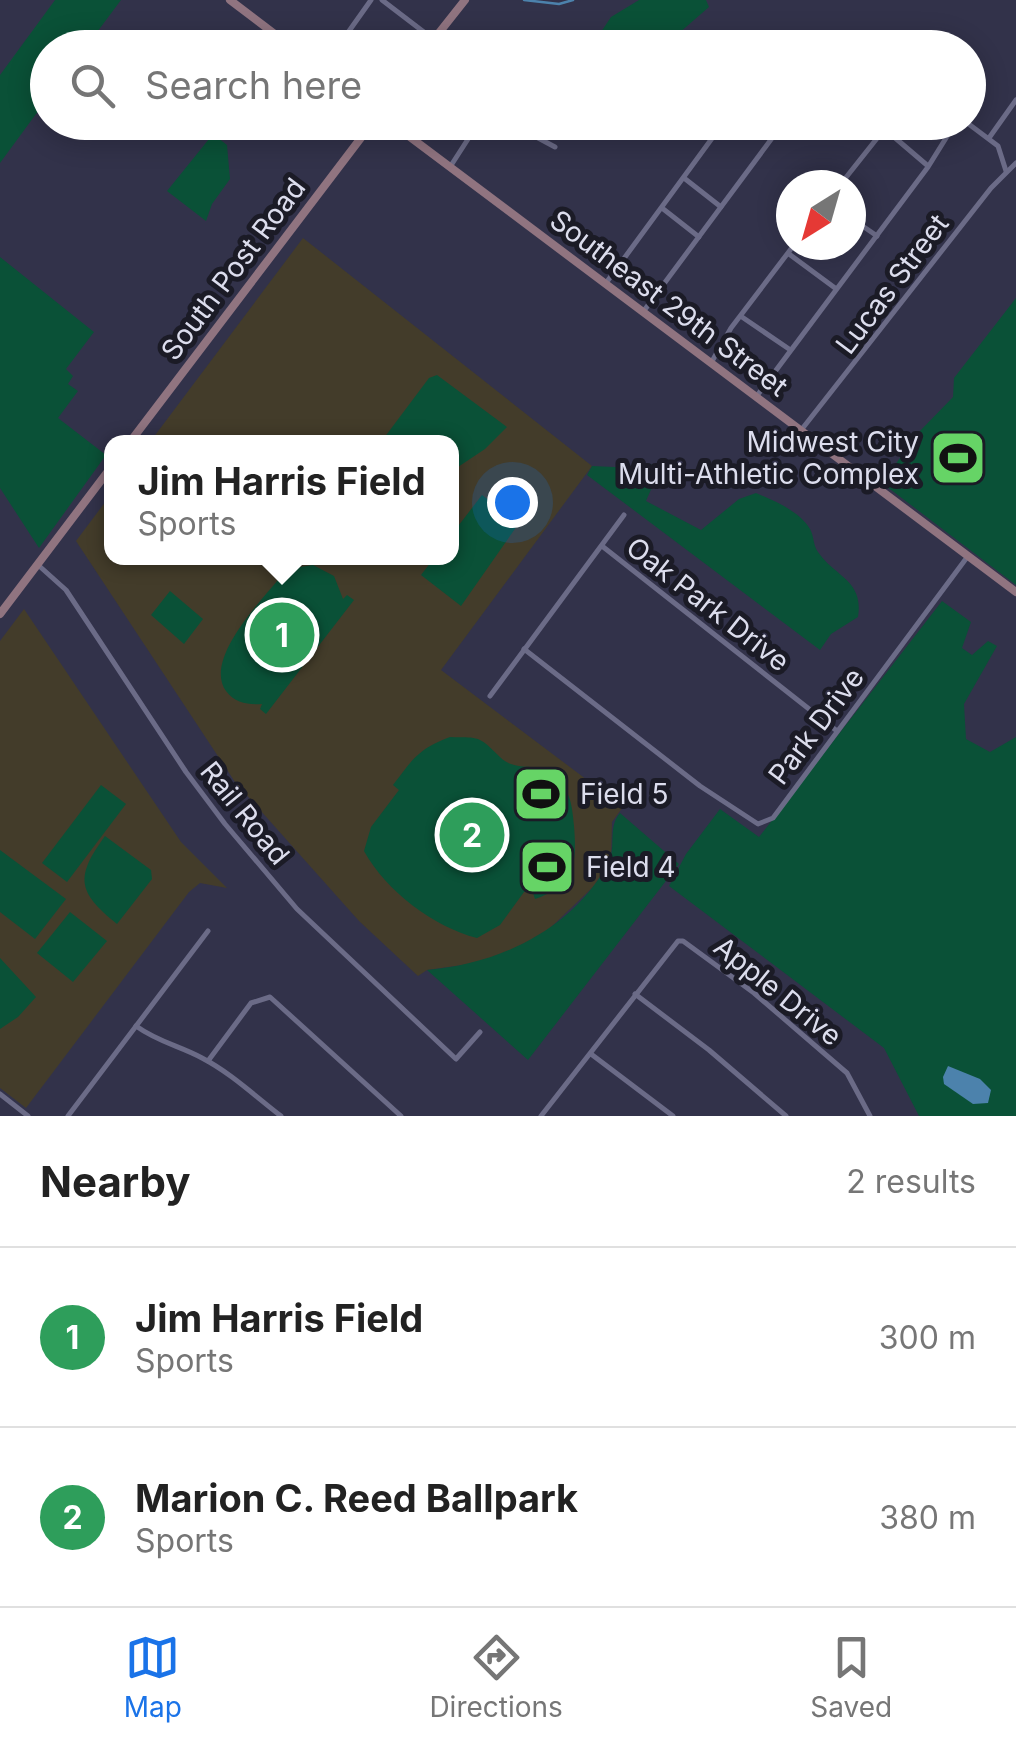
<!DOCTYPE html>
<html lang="en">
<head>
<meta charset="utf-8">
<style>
  body { margin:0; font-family:Inter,sans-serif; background:#f2f2f2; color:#222 }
  .compass { position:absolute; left:776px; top:170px; width:90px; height:90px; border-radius:50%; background:#fff; box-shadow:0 5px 25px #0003; rotate:217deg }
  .you { position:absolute; left:512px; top:502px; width:35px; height:35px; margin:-25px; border:8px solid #fff; border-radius:50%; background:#1a73e8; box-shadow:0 0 0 15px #1a73e833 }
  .badge { display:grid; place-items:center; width:65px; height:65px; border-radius:50%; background:#1a73e8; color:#fff; font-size:32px; font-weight:700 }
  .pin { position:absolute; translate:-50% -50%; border:5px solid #fff; box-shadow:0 2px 10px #0006 }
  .popup { position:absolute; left:104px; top:435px; width:355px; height:130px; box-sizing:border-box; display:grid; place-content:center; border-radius:20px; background:#fff; filter:drop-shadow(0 2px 8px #0005); font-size:32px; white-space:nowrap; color:#767676 }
  .popup b { font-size:38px; color:#222 }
  .popup::after { content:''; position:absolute; left:50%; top:100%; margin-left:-20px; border:20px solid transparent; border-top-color:#fff }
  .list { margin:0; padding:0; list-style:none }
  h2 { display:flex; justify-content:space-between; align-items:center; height:130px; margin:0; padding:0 40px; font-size:42px }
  h2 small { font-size:32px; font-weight:400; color:#767676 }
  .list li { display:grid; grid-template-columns:65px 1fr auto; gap:30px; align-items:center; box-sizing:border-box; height:180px; padding:0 40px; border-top:2px solid #e0e0e0 }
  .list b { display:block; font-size:38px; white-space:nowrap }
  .list p { margin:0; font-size:32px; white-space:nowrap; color:#767676 }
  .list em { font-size:32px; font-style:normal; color:#767676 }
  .icon { flex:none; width:55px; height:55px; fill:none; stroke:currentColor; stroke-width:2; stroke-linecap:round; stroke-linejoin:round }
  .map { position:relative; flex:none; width:1016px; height:1116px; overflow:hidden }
  .search { position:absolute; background:#fff; box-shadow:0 5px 25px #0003; left:30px; right:30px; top:30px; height:110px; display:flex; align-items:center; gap:25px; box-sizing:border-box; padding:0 35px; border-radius:55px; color:#767676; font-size:38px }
  .sheet { height:490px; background:#fff }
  nav { display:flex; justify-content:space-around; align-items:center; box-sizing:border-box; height:140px; border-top:2px solid #e0e0e0; background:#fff; font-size:28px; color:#767676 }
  nav a { display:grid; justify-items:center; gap:5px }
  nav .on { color:#1a73e8 }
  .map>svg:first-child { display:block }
  .education { fill:#433c2a }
  .green { fill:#0a5137 }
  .water { fill:#4c82ac }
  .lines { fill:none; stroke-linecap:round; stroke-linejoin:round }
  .stream { stroke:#4c82ac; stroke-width:2.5 }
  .street { stroke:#6b6b87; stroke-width:5 }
  .secondary { stroke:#907480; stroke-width:8 }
  .labels { text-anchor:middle; stroke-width:10; stroke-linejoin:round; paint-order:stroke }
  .street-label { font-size:28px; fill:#dcdded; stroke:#1b1b26 }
  .poi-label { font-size:28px; fill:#dcdded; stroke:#1b1b26; text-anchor:start }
</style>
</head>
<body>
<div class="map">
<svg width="1016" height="1116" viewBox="0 0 1016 1116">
  <rect width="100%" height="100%" fill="#32324a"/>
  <g class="education">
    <path d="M 303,238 L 592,466 L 441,670 L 623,807 L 612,822 L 611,860 L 593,887 L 549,929 L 515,949 L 484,962 L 427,970 L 418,976 L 359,921 L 235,782 L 76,541 L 112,493 L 112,558 L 452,558 L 452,442 L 150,442 Z"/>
    <path d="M 24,609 L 181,842 L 227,888 L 200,883 L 189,892 L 26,1108 L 0,1088 L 0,641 Z"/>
  </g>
  <g class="green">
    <path d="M 55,0 L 121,0 L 86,47 L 48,48 L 47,99 L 0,163 L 0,75 Z"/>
    <path d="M 639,0 L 706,0 L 709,7 L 663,47 L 591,47 L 611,17 Z"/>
    <path d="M 213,134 L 227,145 L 230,179 L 212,204 L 206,221 L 167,191 Z"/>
    <path d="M 0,257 L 94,332 L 66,369 L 73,376 L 68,384 L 78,391 L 58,418 L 106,455 L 39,548 L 0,488 Z"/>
    <path d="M 1016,298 L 1016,585 L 882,483 L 918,433 L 953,397 L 954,378 Z"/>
    <path d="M 437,375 L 507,427 L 485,449 L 452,471 L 452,442 L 381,442 L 429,378 Z"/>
    <path d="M 659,463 L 659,471 L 646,501 L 701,530 L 739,499 L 756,493 C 775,501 799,511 810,529 C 814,536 813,545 818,552 C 835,577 864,580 858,617 L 831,634 L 820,650 L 587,475 L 592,466 L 636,468 Z"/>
    <path d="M 482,495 L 519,523 L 461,606 L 421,575 L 434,558 L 452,558 L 452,534 Z"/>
    <path d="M 313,565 L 334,576 L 343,599 L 347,595 L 354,600 L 266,714 L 260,709 L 262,704 C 248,705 235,703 226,691 C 203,659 263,599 283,574 L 294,568 Z"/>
    <path d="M 170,591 L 203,619 L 184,644 L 151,615 Z"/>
    <path d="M 942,601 L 971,622 L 962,648 L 972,655 L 988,641 L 997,646 L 964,704 L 966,739 L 990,752 L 1016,737 L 1016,1116 L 919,1116 L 884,1048 L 669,886 L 686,854 L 720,809 L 759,837 Z"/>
    <path d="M 450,737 C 459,738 472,736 480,740 C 491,745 500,761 511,764 C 529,770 538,762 555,777 C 571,791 572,806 574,826 C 577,863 575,885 535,899 L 532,890 L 524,892 L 500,925 L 477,938 C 434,927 386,891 364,851 L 371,827 L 399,790 L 393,785 C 413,759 418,749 450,737 Z"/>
    <path d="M 101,785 L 126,804 L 67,882 L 42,863 Z"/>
    <path d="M 620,813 L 679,864 L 528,1060 L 427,970 C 499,964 571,930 608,864 C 617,847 607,828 620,813 Z"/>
    <path d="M 105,836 L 151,870 L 152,879 L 117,924 C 77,892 75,877 105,836 Z"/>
    <path d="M 0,850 L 66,899 L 35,939 L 0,912 Z"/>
    <path d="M 70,912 L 107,941 L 73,982 L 37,953 Z"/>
    <path d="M 0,958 L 36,997 L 18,1017 L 0,1029 Z"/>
  </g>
  <path class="water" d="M 948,1066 L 980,1079 L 991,1090 L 988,1103 L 973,1104 L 944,1084 L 943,1077 Z"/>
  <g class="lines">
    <path class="stream" d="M 524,0 L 559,4 L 573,0"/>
    <g class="street">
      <path d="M 382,0 L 433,39"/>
      <path d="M 337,48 L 371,0"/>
      <path d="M 781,48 L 782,46"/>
      <path d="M 508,122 L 555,147"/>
      <path d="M 966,122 L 998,146 L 1006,171"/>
      <path d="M 989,138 L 1016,100"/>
      <path d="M 450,167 L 479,122"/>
      <path d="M 684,178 L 721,207"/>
      <path d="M 840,185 L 882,132 L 887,131 L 928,166"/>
      <path d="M 662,208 L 699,237"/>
      <path d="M 851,218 L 877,236"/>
      <path d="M 789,254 L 835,288"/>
      <path d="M 606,283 L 724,122"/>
      <path d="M 643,312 L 784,122"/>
      <path d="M 742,317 L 789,349"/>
      <path d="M 711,363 L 731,328 L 794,245"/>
      <path d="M 756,397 L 928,167 L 956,122"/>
      <path d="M 802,429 L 991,188 L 1016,163"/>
      <path d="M 602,546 L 837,731"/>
      <path d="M 37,564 L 66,590 L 186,772 L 225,824 L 297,909 L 456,1059 L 480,1032"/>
      <path d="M 524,649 L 700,786 L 758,824 L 773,818 L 968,556"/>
      <path d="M 490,696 L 624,515"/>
      <path d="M 635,994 L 709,1050 L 786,1116"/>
      <path d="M 136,1026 C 158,1042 180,1046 202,1058 C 231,1073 256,1097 281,1116"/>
      <path d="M 591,1054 L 673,1116"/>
      <path d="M 208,1061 L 251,1003 L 270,997 L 401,1116"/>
      <path d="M 0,1094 L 28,1116"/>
      <path d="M 68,1116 L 208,931"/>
      <path d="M 541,1116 L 678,941 L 683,941 L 754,993 L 847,1073 L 870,1116"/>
    </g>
    <g class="secondary">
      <path d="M 230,0 L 293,48"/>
      <path d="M 427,48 L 465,0"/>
      <path d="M 390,122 L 1016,592"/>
      <path d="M 130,442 L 373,122"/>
      <path d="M 0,614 L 112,466"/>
    </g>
  </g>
  <defs>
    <g id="stadium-square" transform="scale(2.875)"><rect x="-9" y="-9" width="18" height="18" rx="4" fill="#66d466" stroke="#1b1b26"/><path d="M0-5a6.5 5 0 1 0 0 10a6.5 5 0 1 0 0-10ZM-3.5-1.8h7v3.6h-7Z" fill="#111"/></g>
  </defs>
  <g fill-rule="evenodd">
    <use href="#stadium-square" x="958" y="458"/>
    <use href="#stadium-square" x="541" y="794"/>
    <use href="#stadium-square" x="547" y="867"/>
  </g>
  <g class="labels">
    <g class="street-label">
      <text transform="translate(233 269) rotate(-53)" y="10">South Post Road</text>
      <text transform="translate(892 284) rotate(-53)" y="10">Lucas Street</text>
      <text transform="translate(669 303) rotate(37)" y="10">Southeast 29th Street</text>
      <text transform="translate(708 604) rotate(38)" y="10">Oak Park Drive</text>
      <text transform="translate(816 726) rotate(-53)" y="10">Park Drive</text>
      <text transform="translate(245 813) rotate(51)" y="10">Rail Road</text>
      <text transform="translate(778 991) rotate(39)" y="10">Apple Drive</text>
    </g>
    <g class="poi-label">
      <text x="919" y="452" text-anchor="end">Midwest City<tspan x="919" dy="32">Multi-Athletic Complex</tspan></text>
      <text x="580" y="804">Field 5</text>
      <text x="586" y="877">Field 4</text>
    </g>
  </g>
</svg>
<svg class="compass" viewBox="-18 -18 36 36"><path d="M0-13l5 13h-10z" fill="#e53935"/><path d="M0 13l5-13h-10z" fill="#767676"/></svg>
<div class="you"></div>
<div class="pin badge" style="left:282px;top:635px;background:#2e9e5b">1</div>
<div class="popup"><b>Jim Harris Field</b>Sports</div>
<div class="pin badge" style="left:472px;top:835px;background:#2e9e5b">2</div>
<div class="search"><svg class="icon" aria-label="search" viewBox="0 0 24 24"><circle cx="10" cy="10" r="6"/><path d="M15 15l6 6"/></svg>Search here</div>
</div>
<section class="sheet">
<h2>Nearby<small>2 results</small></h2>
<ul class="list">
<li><span class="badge" style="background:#2e9e5b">1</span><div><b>Jim Harris Field</b><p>Sports</p></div><em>300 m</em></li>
<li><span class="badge" style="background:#2e9e5b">2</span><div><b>Marion C. Reed Ballpark</b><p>Sports</p></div><em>380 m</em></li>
</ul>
</section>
<nav>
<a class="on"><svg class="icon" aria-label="map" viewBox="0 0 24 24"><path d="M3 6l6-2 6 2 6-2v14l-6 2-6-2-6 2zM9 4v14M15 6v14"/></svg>Map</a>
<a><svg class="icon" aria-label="directions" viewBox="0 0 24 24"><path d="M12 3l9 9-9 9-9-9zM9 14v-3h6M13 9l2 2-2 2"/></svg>Directions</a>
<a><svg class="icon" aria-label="saved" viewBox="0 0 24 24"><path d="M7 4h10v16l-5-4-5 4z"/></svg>Saved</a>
</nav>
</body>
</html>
